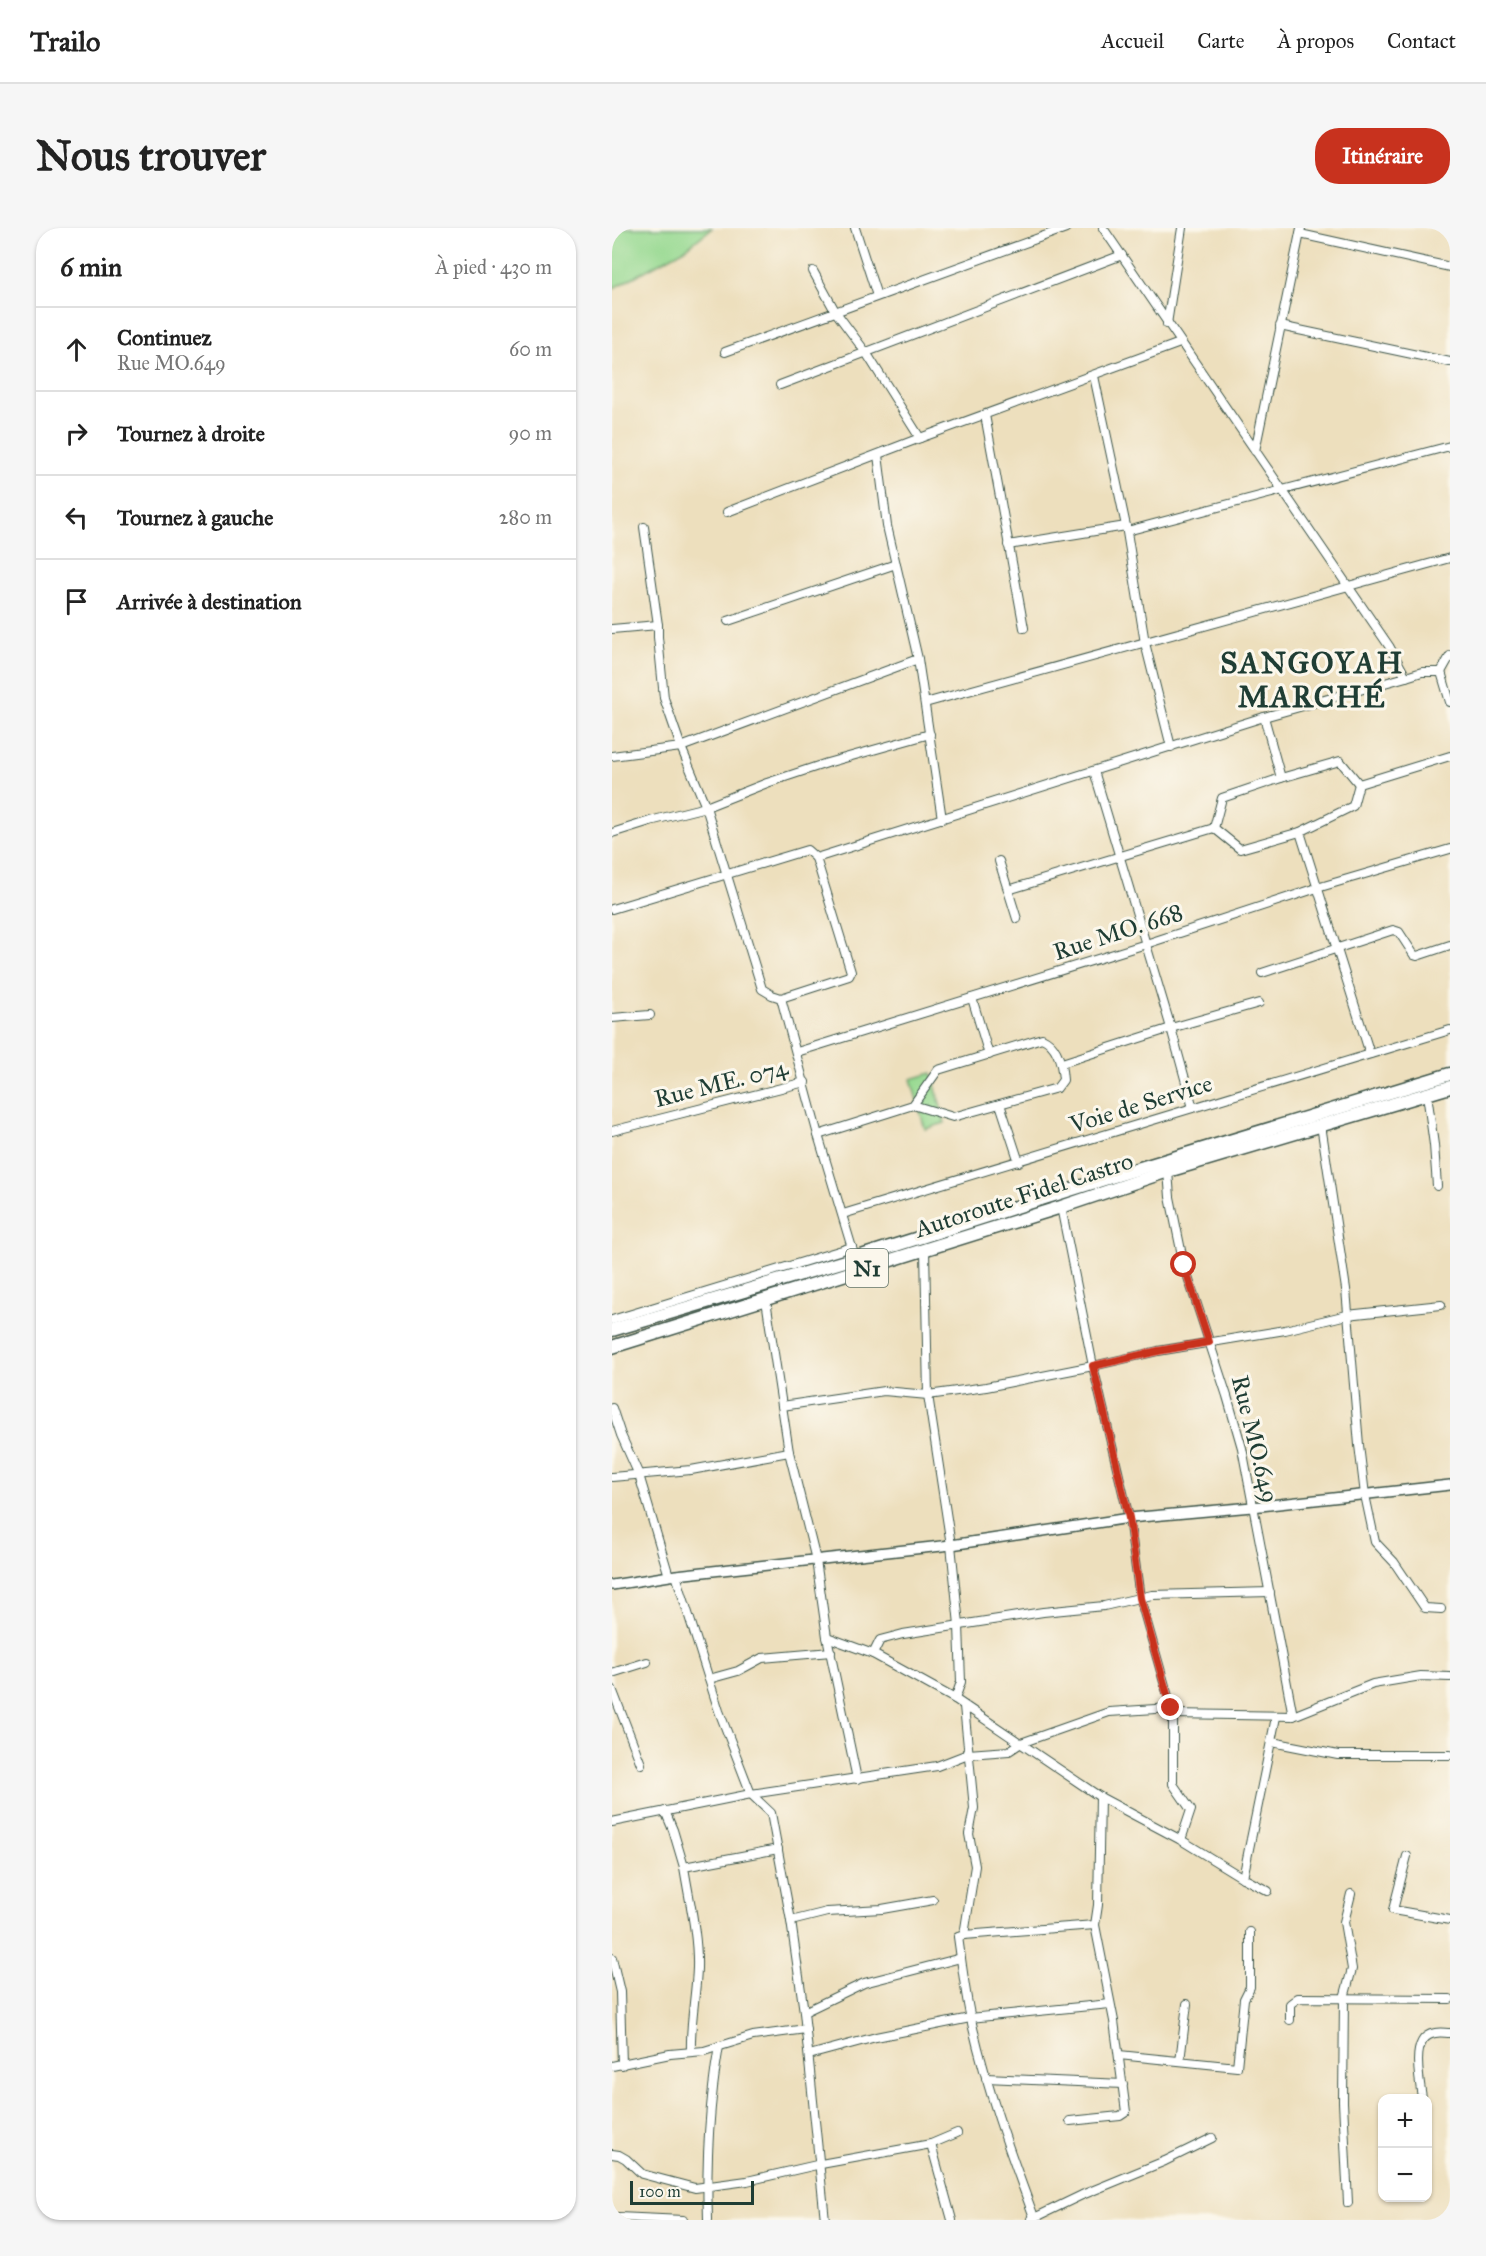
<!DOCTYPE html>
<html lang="fr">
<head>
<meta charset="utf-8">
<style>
  body { margin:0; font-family:"IM FELL Great Primer",serif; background:#f6f6f6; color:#222 }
  .controls { position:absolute; right:18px; bottom:18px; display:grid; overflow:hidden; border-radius:12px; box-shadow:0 2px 4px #0004 }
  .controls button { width:54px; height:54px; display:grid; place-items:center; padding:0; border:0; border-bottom:2px solid #e0e0e0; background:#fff; color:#222; font:30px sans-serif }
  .scale { position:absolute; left:18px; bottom:15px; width:124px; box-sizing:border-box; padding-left:6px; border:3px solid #1f3d34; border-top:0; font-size:16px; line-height:21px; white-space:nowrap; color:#1f3d34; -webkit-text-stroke:4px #fbf7ec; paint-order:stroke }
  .stop { position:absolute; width:18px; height:18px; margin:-14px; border:4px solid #c8321e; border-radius:50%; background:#fff }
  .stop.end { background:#c8321e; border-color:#fff; box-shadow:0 2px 6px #0008 }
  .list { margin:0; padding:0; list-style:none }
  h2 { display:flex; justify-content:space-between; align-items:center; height:78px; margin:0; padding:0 24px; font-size:26px }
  h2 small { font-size:20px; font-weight:400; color:#767676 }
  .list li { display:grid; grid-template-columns:39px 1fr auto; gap:18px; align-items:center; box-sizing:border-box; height:84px; padding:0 24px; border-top:2px solid #e0e0e0 }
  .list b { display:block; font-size:22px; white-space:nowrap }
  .list p { margin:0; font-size:20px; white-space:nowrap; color:#767676 }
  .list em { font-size:20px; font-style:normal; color:#767676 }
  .icon { flex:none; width:33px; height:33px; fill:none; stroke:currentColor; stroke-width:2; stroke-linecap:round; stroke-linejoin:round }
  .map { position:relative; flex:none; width:838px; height:1992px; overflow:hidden; border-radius:24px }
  header { display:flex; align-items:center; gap:36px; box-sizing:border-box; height:84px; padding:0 30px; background:#fff; border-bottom:2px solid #e0e0e0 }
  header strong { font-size:28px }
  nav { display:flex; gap:33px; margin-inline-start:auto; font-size:21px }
  .intro { display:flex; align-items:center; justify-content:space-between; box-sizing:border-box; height:144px; padding:0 36px }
  h1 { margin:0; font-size:42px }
  .button { padding:15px 27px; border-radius:24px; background:#c8321e; color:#fff; font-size:21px; font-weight:700 }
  main { display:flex; gap:36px; padding:0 36px }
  aside { flex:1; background:#fff; border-radius:24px; box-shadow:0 2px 4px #0004 }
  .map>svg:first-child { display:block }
  .green { fill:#97d991; stroke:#5b8b62; stroke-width:1.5 }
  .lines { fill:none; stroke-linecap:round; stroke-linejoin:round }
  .minor-casing { stroke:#3e5549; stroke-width:10 }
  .tertiary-casing { stroke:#3e5549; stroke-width:12 }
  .trunk-casing { stroke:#3e5549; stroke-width:15 }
  .minor { stroke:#fff; stroke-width:8 }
  .tertiary { stroke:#fff; stroke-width:9 }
  .trunk { stroke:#fff; stroke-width:12 }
  .route { stroke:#c8321e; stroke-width:8 }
  .labels { text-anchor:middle; stroke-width:6; stroke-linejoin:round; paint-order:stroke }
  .shield { fill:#fbf7ec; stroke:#61756b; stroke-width:1.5 }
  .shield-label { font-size:22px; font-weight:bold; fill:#1f3d34 }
  .street-label { font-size:24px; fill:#1f3d34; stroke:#fbf7ec }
  .district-label { font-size:30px; font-weight:bold; letter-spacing:1.5px; fill:#1f3d34; stroke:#fbf7ec }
</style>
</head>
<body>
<header>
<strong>Trailo</strong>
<nav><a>Accueil</a><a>Carte</a><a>À propos</a><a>Contact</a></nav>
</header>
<div class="intro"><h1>Nous trouver</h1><a class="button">Itinéraire</a></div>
<main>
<aside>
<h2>6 min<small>À pied · 430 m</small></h2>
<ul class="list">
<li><svg class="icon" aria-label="ahead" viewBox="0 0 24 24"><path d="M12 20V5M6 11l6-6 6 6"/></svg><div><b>Continuez</b><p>Rue MO.649</p></div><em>60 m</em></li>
<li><svg class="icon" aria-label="right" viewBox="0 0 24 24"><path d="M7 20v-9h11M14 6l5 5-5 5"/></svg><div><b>Tournez à droite</b></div><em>90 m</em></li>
<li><svg class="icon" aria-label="left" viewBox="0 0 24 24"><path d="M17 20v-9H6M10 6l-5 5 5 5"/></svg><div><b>Tournez à gauche</b></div><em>280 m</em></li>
<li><svg class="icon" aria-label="arrive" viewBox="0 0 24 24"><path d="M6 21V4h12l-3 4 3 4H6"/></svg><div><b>Arrivée à destination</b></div></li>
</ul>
</aside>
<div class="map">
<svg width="838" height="1992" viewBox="0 0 838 1992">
  <rect width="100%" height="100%" fill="#fbf7ec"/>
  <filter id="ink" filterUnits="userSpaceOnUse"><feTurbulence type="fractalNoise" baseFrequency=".0167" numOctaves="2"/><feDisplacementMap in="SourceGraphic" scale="12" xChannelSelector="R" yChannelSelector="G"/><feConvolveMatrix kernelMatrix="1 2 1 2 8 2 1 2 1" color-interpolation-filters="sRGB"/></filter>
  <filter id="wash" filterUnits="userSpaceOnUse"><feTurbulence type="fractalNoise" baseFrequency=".008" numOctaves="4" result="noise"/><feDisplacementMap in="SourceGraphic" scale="24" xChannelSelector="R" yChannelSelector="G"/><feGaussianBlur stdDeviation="1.35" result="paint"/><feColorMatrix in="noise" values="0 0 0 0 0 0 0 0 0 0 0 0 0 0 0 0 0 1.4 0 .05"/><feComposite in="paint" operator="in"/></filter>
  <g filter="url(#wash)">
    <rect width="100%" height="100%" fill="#eddfbd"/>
    <g class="green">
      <path d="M 0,0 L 100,0 L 73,21 L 0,61 Z"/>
      <path d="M 320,845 L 333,895 L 313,901 L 299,851 Z"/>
    </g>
  </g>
  <g filter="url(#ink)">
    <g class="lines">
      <g class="minor-casing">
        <g id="minor">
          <path d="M 243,0 L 265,68"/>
          <path d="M 491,0 L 777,418 L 794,449 L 810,444 L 829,444 L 838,474"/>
          <path d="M 688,6 L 838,39"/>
          <path d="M 201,43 L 223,83 L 255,126 L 308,210"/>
          <path d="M 555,96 L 570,0"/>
          <path d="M 668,98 L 838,134"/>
          <path d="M 113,124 L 454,0"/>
          <path d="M 482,148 L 514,298 L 533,415 L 559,519"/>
          <path d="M 168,157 L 510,27"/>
          <path d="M 373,187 L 412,400"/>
          <path d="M 643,223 L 689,0"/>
          <path d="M 266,227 L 275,298 L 306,431 L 330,591"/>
          <path d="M 115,284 L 308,210 L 568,115"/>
          <path d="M 32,299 L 46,397"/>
          <path d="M 515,303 L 838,218"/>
          <path d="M 396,317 L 514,298"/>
          <path d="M 116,393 L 284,336"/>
          <path d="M 0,401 L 46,397 L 46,409 L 52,470 L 69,519 L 94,579 L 150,761 L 160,767 L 169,770 L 237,748 L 239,744 L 204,630 L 652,489 L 794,449"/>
          <path d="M 829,444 L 838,428"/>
          <path d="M 313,475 L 838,330"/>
          <path d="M 652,489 L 669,550"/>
          <path d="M 0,528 L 69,519 L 306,431"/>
          <path d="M 482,543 L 559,800 L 581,880"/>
          <path d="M 602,600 L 628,621 L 688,604 L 741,578 L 747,556 L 838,528"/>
          <path d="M 688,604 L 758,826"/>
          <path d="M 0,605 L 38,593 L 94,579 L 155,555 L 215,535 L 318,506"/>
          <path d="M 387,633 L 405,691"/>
          <path d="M 396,662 L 602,600 L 610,570 L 669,550 L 728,533 L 747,556"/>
          <path d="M 0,681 L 195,622 L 204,630"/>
          <path d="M 650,745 L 781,702 L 787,704 L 802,727 L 805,728 L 838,717"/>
          <path d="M 169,770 L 206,907 L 243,1030"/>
          <path d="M 360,770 L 377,827"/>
          <path d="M 0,790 L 38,787"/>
          <path d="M 185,824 L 534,716 L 705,660 L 838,621"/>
          <path d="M 450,835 L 559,800 L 647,775"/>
          <path d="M 815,866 L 822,917 L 825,958"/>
          <path d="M 388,876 L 407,934"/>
          <path d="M 709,897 L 734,1061 L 747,1217 L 753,1267 L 763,1314 L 782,1334 L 813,1380 L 829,1381"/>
          <path d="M 0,903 L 193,854"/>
          <path d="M 206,907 L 301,877 L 326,842 L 430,810 C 446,817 450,837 451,852 L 445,860 L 341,889 L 301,877"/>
          <path d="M 556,943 L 558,969 L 572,1037 L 615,1168 L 630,1220 L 681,1488 L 561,1486"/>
          <path d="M 449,979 L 481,1138 L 517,1290 L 528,1370 L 561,1486 L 561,1556 L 579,1582 L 569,1612"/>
          <path d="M 231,986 L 838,802"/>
          <path d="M 313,1022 L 316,1167 L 339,1317 L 347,1397 L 349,1454 L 343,1471"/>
          <path d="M 154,1072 L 177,1224 L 204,1332 L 215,1409 L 245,1551"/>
          <path d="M 0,1092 L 240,1019"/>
          <path d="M 170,1178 L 272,1163 L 316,1167 L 374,1159 L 481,1138 L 546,1123 L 673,1102 L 735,1087 L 829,1077"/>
          <path d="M 0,1180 L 9,1207 L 27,1247 L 57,1348"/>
          <path d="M 0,1249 L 79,1242 L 177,1224"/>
          <path d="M 64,1347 L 107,1483 L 139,1566 L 159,1585 L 179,1693 L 192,1784 L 213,1992"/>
          <path d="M 215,1409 L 261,1426 L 343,1471 L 488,1569 L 569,1612 L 631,1650 L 656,1663"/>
          <path d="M 261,1426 L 268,1412 L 291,1406 L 431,1384 L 492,1378 L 540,1367 L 658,1364"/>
          <path d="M 0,1445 L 35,1434"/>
          <path d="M 97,1451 L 126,1443 L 150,1430 L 219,1424"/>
          <path d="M 0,1461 L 29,1536"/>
          <path d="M 681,1488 L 761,1456 L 809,1448 L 838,1449"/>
          <path d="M 660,1514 L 726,1527 L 838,1527"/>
          <path d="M 53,1583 L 61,1602 L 72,1639"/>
          <path d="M 0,1594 L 139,1566 L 325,1538 L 356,1526 L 397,1523 L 409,1515 L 497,1484 L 559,1480"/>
          <path d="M 795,1628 L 781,1682 L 838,1692"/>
          <path d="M 631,1650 L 664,1489"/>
          <path d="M 179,1693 L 215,1684 L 270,1681 L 321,1672"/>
          <path d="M 352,1707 L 363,1638 L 357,1606 L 362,1580 L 352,1478"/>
          <path d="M 0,1730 L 8,1764 L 10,1837"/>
          <path d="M 192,1784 L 252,1755 L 349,1730"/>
          <path d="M 678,1792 L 678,1776 L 686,1770 L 838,1771"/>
          <path d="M 79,1823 C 78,1795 84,1768 85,1740 C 86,1707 77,1671 72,1639 L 166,1621"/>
          <path d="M 197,1827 L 264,1809 L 358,1790 L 498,1776"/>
          <path d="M 507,1827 L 625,1839 L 632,1771 L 638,1759 L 638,1704"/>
          <path d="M 568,1833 L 575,1776"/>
          <path d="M 0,1838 L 58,1826 L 92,1823 L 141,1808 L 194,1801"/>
          <path d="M 374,1850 L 511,1856"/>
          <path d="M 810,1870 C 808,1852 797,1809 823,1805 C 828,1804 833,1805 838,1805"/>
          <path d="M 458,1893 L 508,1888 L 514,1884 L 502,1793 L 483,1697 L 486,1677 L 488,1569"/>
          <path d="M 319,1916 L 345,1905"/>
          <path d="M 0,1926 L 7,1927 L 14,1931 L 30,1946 L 83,1960 L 135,1953 L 209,1936 L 319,1916 L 340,1992"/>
          <path d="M 736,1975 L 731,1874 L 732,1770 L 740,1741 L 732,1694 L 739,1666"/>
          <path d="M 6,1989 L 71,1992"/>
          <path d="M 422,1989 C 398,1924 374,1859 359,1791 C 353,1765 350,1736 346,1709 L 352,1707 L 483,1697"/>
          <path d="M 420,1991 L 470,1967 L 553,1933 L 600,1910"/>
          <path d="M 96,1992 C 94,1934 97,1876 107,1818"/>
        </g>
      </g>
      <g class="tertiary-casing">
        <path id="tertiary" d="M 0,1357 L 64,1347 L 339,1317 L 517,1290 L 640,1279 L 838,1257"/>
      </g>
      <g class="trunk-casing">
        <g id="trunk">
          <path d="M 0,1102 L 243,1030 L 502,948 L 838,846"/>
          <path d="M 0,1119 L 449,979 L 556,943 L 838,859"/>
        </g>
      </g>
      <use href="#minor" class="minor"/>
      <use href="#tertiary" class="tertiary"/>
      <use href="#trunk" class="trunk"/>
    </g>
  </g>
  <g class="lines" filter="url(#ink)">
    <path class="route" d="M 559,1480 L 528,1370 L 517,1290 L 481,1138 L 546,1123 L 597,1114 L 572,1037"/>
  </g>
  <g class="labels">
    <rect class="shield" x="234" y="1021" width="42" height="38" rx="4.5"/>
    <g class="shield-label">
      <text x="255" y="1048">N1</text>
    </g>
    <g class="street-label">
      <text transform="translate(506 704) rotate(-18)" y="8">Rue MO. 668</text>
      <text transform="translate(109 855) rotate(-14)" y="8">Rue ME. 074</text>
      <text transform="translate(529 876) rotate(-17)" y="8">Voie de Service</text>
      <text transform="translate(412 967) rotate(-18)" y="8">Autoroute Fidel Castro</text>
      <text transform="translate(643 1211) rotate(76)" y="8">Rue MO.649</text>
    </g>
    <g class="district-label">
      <text x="700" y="445">SANGOYAH<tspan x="700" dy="34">MARCHÉ</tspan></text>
    </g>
  </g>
</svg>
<div class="controls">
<button>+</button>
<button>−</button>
</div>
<div class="scale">100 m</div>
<div class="stop" style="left:572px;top:1037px"></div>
<div class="stop end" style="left:559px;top:1480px"></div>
</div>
</main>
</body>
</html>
